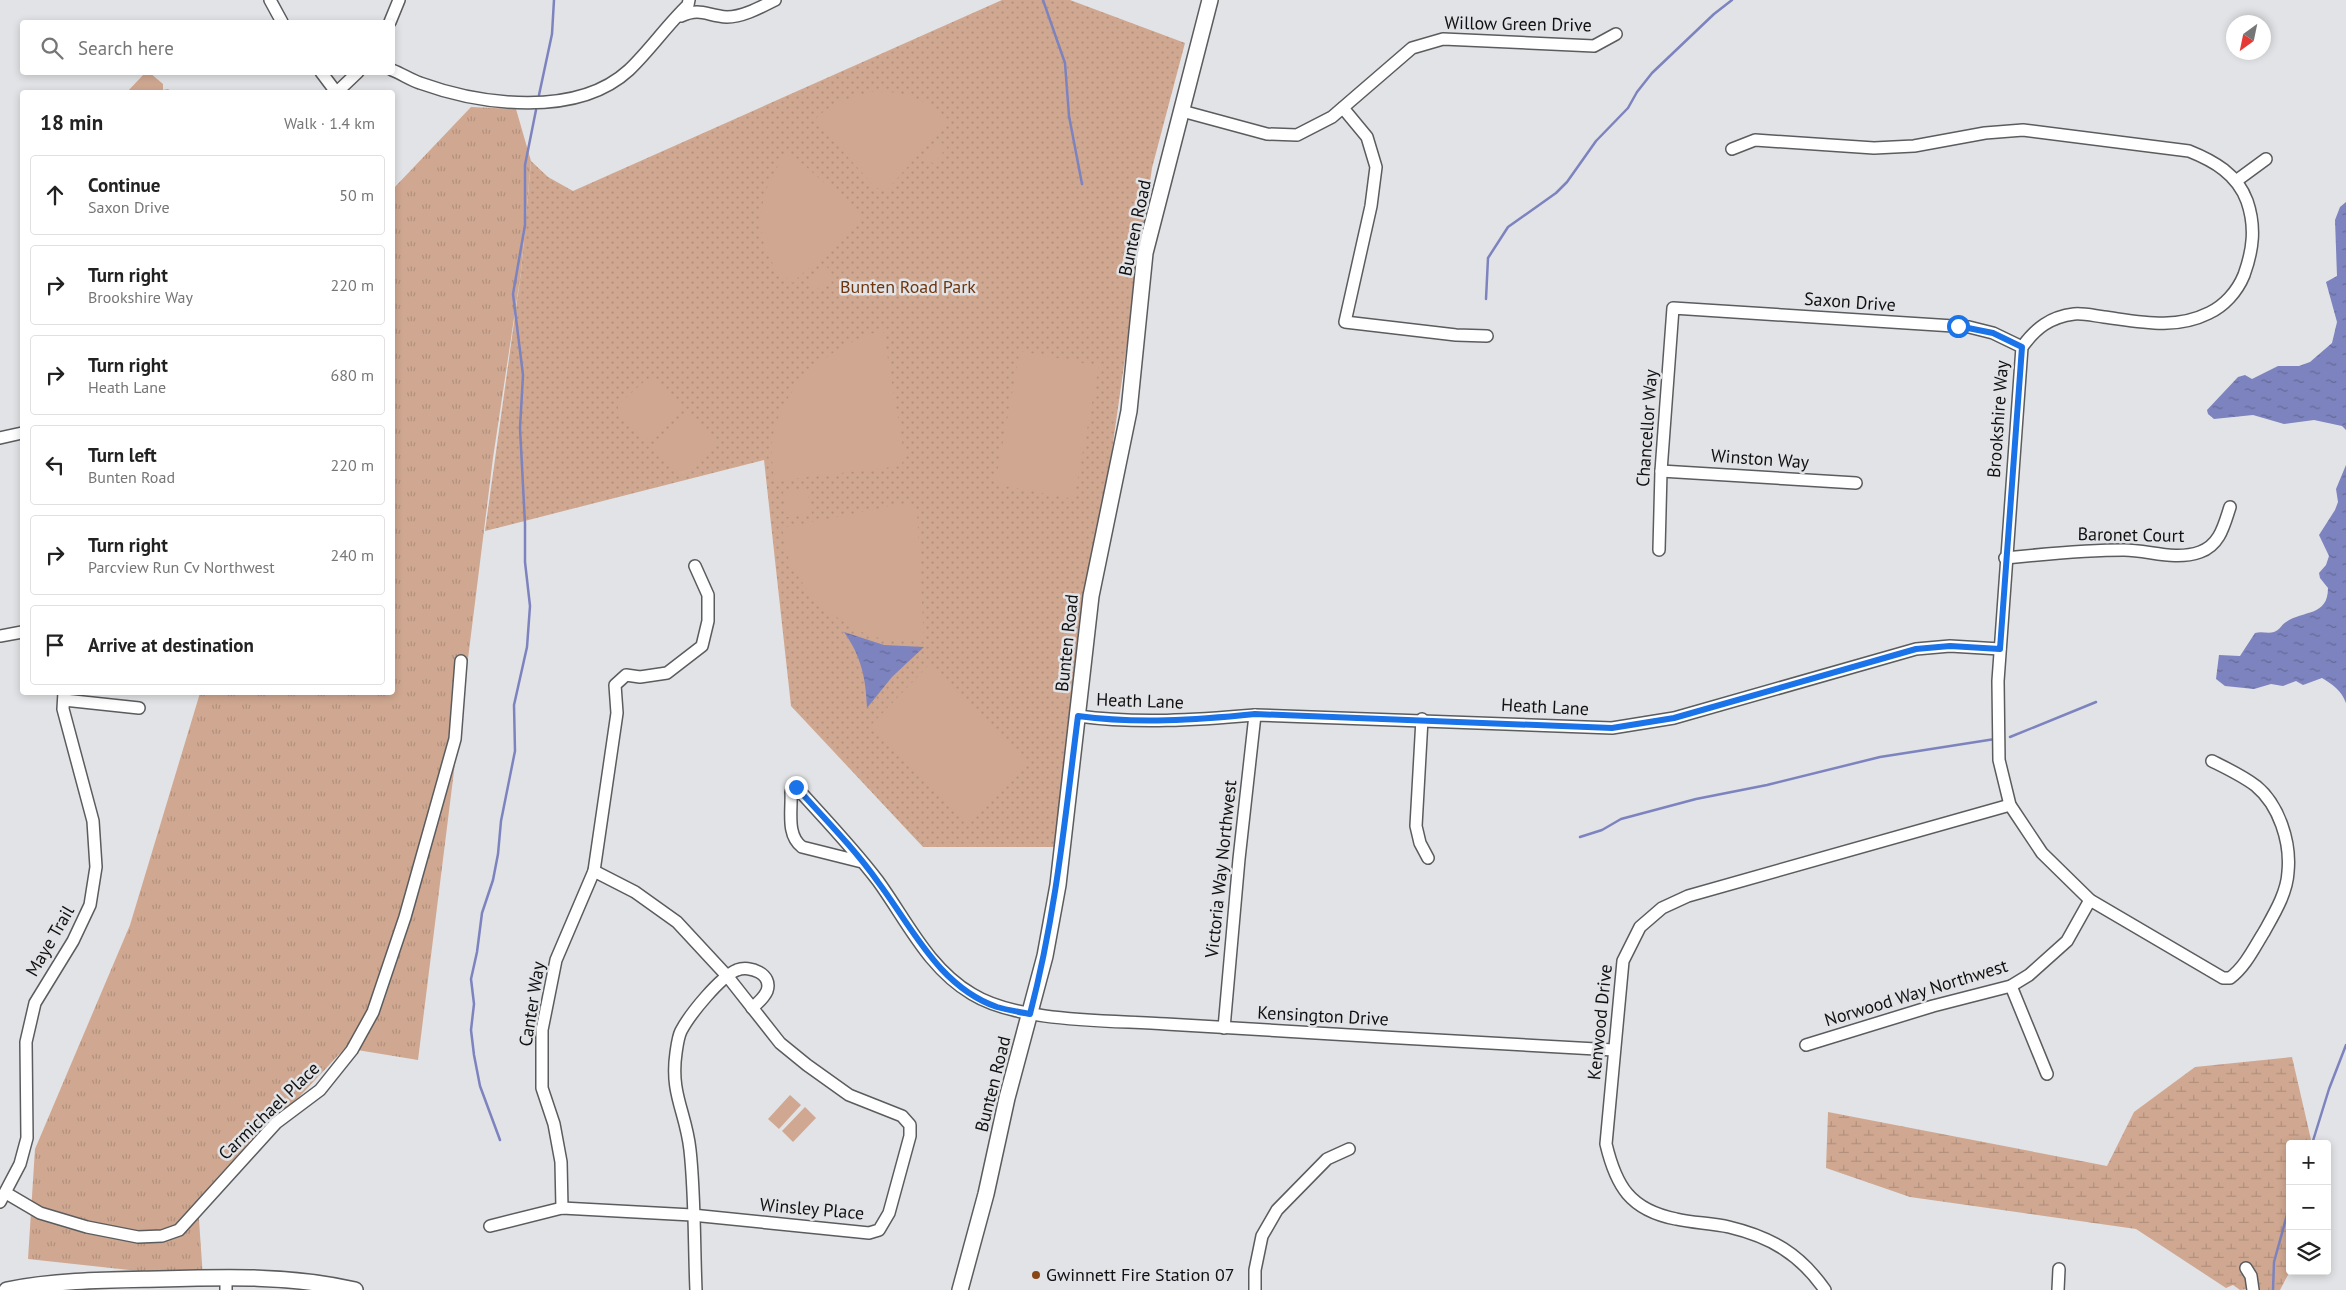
<!DOCTYPE html>
<html lang="en">
<head>
<meta charset="utf-8">
<style>
  body { margin:0; font-family:"PT Sans",sans-serif; background:#f2f2f2; color:#222 }
  .controls { position:absolute; right:15px; bottom:15px; display:grid; overflow:hidden; border-radius:5px; box-shadow:0 2px 8px #0003 }
  .controls button { width:45px; height:45px; display:grid; place-items:center; padding:0; border:0; border-bottom:1px solid #e0e0e0; background:#fff; color:#222; font:25px sans-serif }
  .compass { position:absolute; left:2226px; top:15px; width:45px; height:45px; border-radius:50%; background:#fff; box-shadow:0 2px 8px #0003; rotate:213deg }
  .stop { position:absolute; width:15px; height:15px; margin:-11px; border:4px solid #1a73e8; border-radius:50%; background:#fff }
  .stop.end { background:#1a73e8; border-color:#fff; box-shadow:0 1px 5px #0008 }
  .list { margin:0; padding:0; list-style:none }
  h2 { display:flex; justify-content:space-between; align-items:center; height:65px; margin:0; padding:0 20px; font-size:21px }
  h2 small { font-size:16px; font-weight:400; color:#767676 }
  .list li { display:grid; grid-template-columns:32px 1fr auto; gap:15px; align-items:center; box-sizing:border-box; height:80px; margin:0 10px 10px; padding:0 10px; border:1px solid #e0e0e0; border-radius:5px }
  .list b { display:block; font-size:19px; white-space:nowrap }
  .list p { margin:0; font-size:16px; white-space:nowrap; color:#767676 }
  .list em { font-size:16px; font-style:normal; color:#767676 }
  .icon { flex:none; width:28px; height:28px; fill:none; stroke:currentColor; stroke-width:2; stroke-linecap:round; stroke-linejoin:round }
  .map { position:relative; flex:none; width:2346px; height:1290px; overflow:hidden }
  .search { position:absolute; background:#fff; box-shadow:0 2px 8px #0003; left:20px; top:20px; width:375px; height:55px; display:flex; align-items:center; gap:12px; box-sizing:border-box; padding:0 18px; border-radius:5px; color:#767676; font-size:19px }
  .panel { position:absolute; background:#fff; box-shadow:0 2px 8px #0003; left:20px; top:90px; width:375px; height:605px; border-radius:5px }
  .map>svg:first-child { display:block }
  .grass { fill:url(#grass-tufts) }
  .wetland { fill:url(#wetland-marsh) }
  .park { fill:url(#park-dots) }
  .pitch { fill:#d0a891 }
  .water { fill:url(#water-ripples) }
  .lines { fill:none; stroke-linecap:round; stroke-linejoin:round }
  .stream { stroke:#7d83be; stroke-width:2.5 }
  .street-casing { stroke:#5b5c5e; stroke-width:14 }
  .secondary-casing { stroke:#5b5c5e; stroke-width:18 }
  .street { stroke:#fff; stroke-width:11 }
  .secondary { stroke:#fff; stroke-width:15 }
  .route { stroke:#1a73e8; stroke-width:6 }
  .poi-dot { fill:#884516; stroke:#e2e3e6; stroke-width:2 }
  .labels { text-anchor:middle; stroke-width:5; stroke-linejoin:round; paint-order:stroke }
  .street-label { font-size:18px; fill:#111112; stroke:#e2e3e6 }
  .park-label { font-size:18px; fill:#6e360e; stroke:#e2e3e6 }
  .poi-label { font-size:18px; fill:#111112; stroke:#e2e3e6; text-anchor:start }
</style>
</head>
<body>
<div class="map">
<svg width="2346" height="1290" viewBox="0 0 2346 1290">
  <defs>
    <pattern id="grass-tufts" width="24" height="20" patternUnits="userSpaceOnUse" patternTransform="scale(1.25)"><rect width="24" height="20" fill="#d0a891"/><path d="M3 7l-1-3M5 7V3M7 7l1-3M15 17l-1-3M17 17v-4M19 17l1-3" fill="none" stroke="#b2907c"/></pattern>
    <pattern id="wetland-marsh" width="20" height="14" patternUnits="userSpaceOnUse" patternTransform="scale(1.25)"><rect width="20" height="14" fill="#d0a891"/><path d="M1 5h8M5 5V1M11 12h8M15 12V8" fill="none" stroke="#b2907c"/></pattern>
    <pattern id="park-dots" width="8" height="8" patternUnits="userSpaceOnUse" patternTransform="scale(1.25)"><rect width="8" height="8" fill="#d0a891"/><path d="M2 2h.1M6 6h.1" fill="none" stroke="#b2907c" stroke-width="1.8" stroke-linecap="round"/></pattern>
    <pattern id="water-ripples" width="26" height="14" patternUnits="userSpaceOnUse" patternTransform="scale(1.25)"><rect width="26" height="14" fill="#7d83be"/><path d="M2 4q2-2 4 0t4 0M15 11q2-2 4 0t4 0" fill="none" stroke="#656a99"/></pattern>
  </defs>
  <rect width="100%" height="100%" fill="#e2e3e6"/>
  <path class="grass" d="M 471,107 L 516,109 L 531,161 L 521,272 L 493,458 L 418,1060 L 345,1048 L 198,1205 L 203,1278 L 28,1259 L 35,1149 L 130,925 L 200,693 L 392,692 L 393,189 Z"/>
  <path class="wetland" d="M 2292,1057 L 2312,1144 L 2290,1144 L 2290,1271 L 2280,1290 L 2256,1290 L 2256,1288 L 2240,1290 L 2233,1285 L 2226,1288 L 2136,1229 L 1910,1197 L 1826,1168 L 1828,1112 L 2107,1166 L 2134,1112 L 2195,1067 Z"/>
  <path class="park" d="M 1002,0 L 1070,0 L 1185,43 L 1152,168 L 1114,436 L 1086,653 L 1055,847 L 923,847 L 791,706 L 764,460 L 485,531 L 521,272 L 531,161 L 548,177 L 573,191 Z"/>
  <g class="pitch">
    <path d="M 150,73 L 163,84 L 163,90 L 168,89 L 172,92 L 127,92 L 145,73 Z"/>
    <path d="M 875,91 C 903,91 928,100 949,120 L 888,189 L 876,188 L 814,120 C 831,103 852,97 875,91 Z"/>
    <path d="M 937,139 L 947,147 L 934,164 L 924,157 Z"/>
    <path d="M 789,152 L 860,214 L 859,222 L 792,283 C 786,277 778,271 773,264 C 750,228 762,181 789,152 Z"/>
    <path d="M 826,266 L 833,275 L 815,291 L 807,281 Z"/>
    <path d="M 883,330 L 905,459 L 900,466 L 774,481 C 773,467 770,449 773,435 C 785,381 832,345 883,330 Z"/>
    <path d="M 1020,351 L 1099,366 L 1074,499 L 995,484 Z"/>
    <path d="M 647,379 L 653,379 L 679,404 L 679,410 L 650,439 L 642,438 L 618,413 L 618,405 Z"/>
    <path d="M 685,415 L 690,415 L 715,441 L 715,448 L 686,476 L 681,477 L 654,450 L 655,445 Z"/>
    <path d="M 807,489 L 812,514 L 787,517 L 783,492 Z"/>
    <path d="M 906,503 L 917,511 L 924,640 C 913,640 901,641 889,640 C 847,634 801,594 787,554 C 784,546 784,536 782,528 Z"/>
    <path d="M 930,664 L 1027,760 L 966,823 L 869,727 Z"/>
    <path d="M 790,1095 L 801,1105 L 779,1129 L 768,1119 Z"/>
    <path d="M 805,1107 L 816,1118 L 793,1142 L 782,1131 Z"/>
  </g>
  <g class="water">
    <path d="M 2346,202 L 2346,430 L 2342,426 L 2314,420 L 2284,424 L 2253,415 L 2214,419 L 2208,414 L 2207,410 L 2238,377 L 2245,375 L 2252,379 L 2278,366 L 2299,366 L 2310,362 L 2332,343 L 2337,322 L 2326,282 L 2337,276 L 2335,220 L 2340,207 Z"/>
    <path d="M 2346,465 L 2346,703 C 2341,690 2333,685 2322,678 L 2303,685 L 2296,681 L 2283,686 L 2271,684 L 2254,689 L 2225,686 L 2216,679 L 2219,655 L 2240,656 L 2255,633 C 2262,631 2268,634 2274,632 C 2280,630 2281,625 2286,622 C 2303,610 2328,617 2328,588 L 2320,578 L 2319,573 L 2326,565 L 2329,556 L 2319,535 L 2335,510 L 2338,502 L 2336,489 Z"/>
    <path d="M 844,632 L 884,645 L 924,647 L 892,677 L 867,708 C 866,678 861,656 844,632 Z"/>
  </g>
  <g class="lines">
    <g class="stream">
      <path d="M 1043,0 L 1065,63 L 1069,116 L 1082,184"/>
      <path d="M 539,95 L 552,34 L 554,0"/>
      <path d="M 1486,299 L 1488,258 L 1508,227 L 1556,193 L 1567,182 L 1596,141 L 1628,108 L 1637,92 L 1652,73 L 1714,14 L 1732,0"/>
      <path d="M 2010,737 L 2096,702"/>
      <path d="M 1580,837 L 1602,830 L 1621,819 L 1696,799 L 1767,785 L 1880,757 L 1995,739"/>
      <path d="M 500,1140 L 480,1086 L 474,1055 L 471,1030 L 474,1004 L 471,979 L 477,952 L 482,913 L 493,880 L 498,854 L 501,821 L 515,751 L 514,705 L 527,647 L 530,606 L 525,562 L 525,524 L 520,428 L 523,375 L 513,294 L 525,225 L 525,165 L 536,110"/>
      <path d="M 2312,1144 L 2329,1089 L 2346,1045"/>
      <path d="M 2273,1290 L 2274,1262 L 2290,1204"/>
    </g>
    <g class="street-casing">
      <g id="street">
        <path d="M 270,0 L 282,22"/>
        <path d="M 681,16 C 701,7 707,16 727,17 C 743,17 761,7 775,0"/>
        <path d="M 390,22 L 399,0"/>
        <path d="M 392,70 C 402,74 411,80 420,83 C 481,105 577,118 629,70 C 650,50 667,25 688,5 L 689,0"/>
        <path d="M 321,72 L 336,92"/>
        <path d="M 337,92 L 358,72"/>
        <path d="M 1343,108 L 1367,137 L 1376,167 L 1371,206 L 1345,322 L 1456,335 L 1487,336"/>
        <path d="M 1182,111 L 1267,134 L 1297,135 L 1332,117 L 1412,48 L 1443,39 L 1594,46 L 1616,34"/>
        <path d="M 1732,149 L 1755,140 L 1874,148 L 1914,146 L 1985,133 L 2023,130 L 2189,151 C 2214,161 2237,174 2247,201 C 2256,227 2253,250 2244,275 C 2237,292 2224,306 2209,313 C 2175,330 2141,322 2104,317 C 2095,316 2084,313 2074,314 C 2050,317 2036,328 2022,347 L 1998,681 L 1999,760 L 2010,805 L 2042,853 L 2090,900 L 2223,978 L 2230,978 C 2245,967 2254,948 2264,932 C 2274,914 2287,893 2288,872 C 2291,842 2279,805 2256,786 C 2243,776 2226,768 2212,761"/>
        <path d="M 2236,181 L 2266,159"/>
        <path d="M 0,438 L 22,433"/>
        <path d="M 1661,471 L 1856,483"/>
        <path d="M 1659,550 L 1661,471 L 1673,308 L 1969,327 L 1993,333 L 2022,347"/>
        <path d="M 2005,558 C 2045,554 2084,550 2124,550 C 2149,550 2174,561 2200,552 C 2220,545 2224,525 2230,507"/>
        <path d="M 0,636 L 22,632"/>
        <path d="M 64,700 L 139,708"/>
        <path d="M 1078,716 C 1137,724 1196,720 1255,715 L 1612,728 L 1674,718 L 1916,649 L 1950,646 L 2000,649"/>
        <path d="M 1422,719 L 1416,826 L 1420,843 L 1428,858"/>
        <path d="M 862,862 L 802,847 C 786,835 792,811 791,792 L 796,787 C 824,818 853,848 878,881 C 907,921 928,968 972,994 C 1019,1023 1110,1020 1166,1024 C 1315,1034 1465,1041 1614,1050"/>
        <path d="M 2011,986 L 2047,1074"/>
        <path d="M 1224,1028 L 1239,859 L 1255,715"/>
        <path d="M 1806,1045 L 1933,1006 L 2011,986 L 2029,975 L 2067,941 L 2090,900"/>
        <path d="M 6,1193 L 40,1213 L 87,1227 L 138,1237 L 162,1236 L 179,1230 L 276,1123 L 320,1090 L 352,1050 L 373,1012 L 405,917 L 455,739 L 461,661"/>
        <path d="M 0,1202 L 20,1164 L 27,1138 L 26,1042 L 35,1003 L 73,941 L 90,905 L 96,867 L 93,821 L 63,709 L 64,692"/>
        <path d="M 562,1208 L 561,1162 L 554,1124 L 542,1088 L 542,1030 L 556,960 L 594,871 L 617,713 L 615,685 L 626,675 L 640,677 L 667,673 L 702,646 L 708,621 L 708,595 L 695,566"/>
        <path d="M 490,1226 L 562,1208 L 692,1215 L 869,1233 L 879,1230 L 889,1213 L 910,1136 L 910,1125 L 902,1116 L 849,1095 L 807,1065 L 780,1043 L 728,977 L 677,922 L 635,892 L 594,871"/>
        <path d="M 2246,1268 L 2251,1276 L 2253,1290"/>
        <path d="M 226,1277 L 226,1290"/>
        <path d="M 696,1290 C 694,1244 695,1195 690,1150 C 686,1112 670,1094 676,1053 C 677,1046 678,1037 681,1031 C 690,1014 720,977 737,970 C 750,965 773,974 767,991 C 764,998 758,1003 752,1008"/>
        <path d="M 1255,1290 L 1255,1270 L 1262,1236 L 1277,1210 L 1327,1159 L 1349,1149"/>
        <path d="M 1825,1290 C 1800,1254 1771,1237 1729,1227 C 1711,1223 1693,1223 1676,1219 C 1630,1210 1616,1186 1606,1144 L 1623,961 L 1640,927 L 1662,908 L 1688,896 L 2010,805"/>
        <path d="M 2058,1290 L 2059,1269"/>
      </g>
    </g>
    <g class="secondary-casing">
      <g id="secondary">
        <path d="M 7,1290 C 57,1280 108,1280 158,1279 C 225,1277 290,1275 355,1290"/>
        <path d="M 960,1290 L 986,1194 L 1007,1098 L 1045,956 L 1058,885 L 1091,596 L 1129,411 L 1145,253 L 1210,0"/>
      </g>
    </g>
    <use href="#street" class="street"/>
    <use href="#secondary" class="secondary"/>
  </g>
  <g class="lines">
    <path class="route" d="M 796,787 C 824,818 854,848 878,882 C 912,927 939,987 997,1007 C 1007,1010 1019,1012 1030,1014 C 1056,914 1065,818 1078,716 C 1137,724 1196,720 1255,714 L 1612,728 L 1674,718 L 1916,649 L 1950,646 L 2000,649 L 2022,347 L 1993,333 L 1958,326"/>
  </g>
  <circle class="poi-dot" cx="1036" cy="1275" r="5"/>
  <g class="labels">
    <g class="street-label">
      <text transform="translate(1518 24) rotate(1)" y="6">Willow Green Drive</text>
      <text transform="translate(1135 228) rotate(-78)" y="6">Bunten Road</text>
      <text transform="translate(1850 302) rotate(4)" y="6">Saxon Drive</text>
      <text transform="translate(1998 419) rotate(-86)" y="6">Brookshire Way</text>
      <text transform="translate(1647 428) rotate(-86)" y="6">Chancellor Way</text>
      <text transform="translate(1760 459) rotate(4)" y="6">Winston Way</text>
      <text transform="translate(2131 535) rotate(1)" y="6">Baronet Court</text>
      <text transform="translate(1067 643) rotate(-84)" y="6">Bunten Road</text>
      <text transform="translate(1140 701) rotate(2)" y="6">Heath Lane</text>
      <text transform="translate(1545 707) rotate(3)" y="6">Heath Lane</text>
      <text transform="translate(1221 869) rotate(-84)" y="6">Victoria Way Northwest</text>
      <text transform="translate(50 941) rotate(-60)" y="6">Maye Trail</text>
      <text transform="translate(1916 993) rotate(-17)" y="6">Norwood Way Northwest</text>
      <text transform="translate(532 1004) rotate(-81)" y="6">Canter Way</text>
      <text transform="translate(1323 1016) rotate(3)" y="6">Kensington Drive</text>
      <text transform="translate(1600 1022) rotate(-84)" y="6">Kenwood Drive</text>
      <text transform="translate(993 1084) rotate(-76)" y="6">Bunten Road</text>
      <text transform="translate(269 1111) rotate(-44)" y="6">Carmichael Place</text>
      <text transform="translate(812 1209) rotate(5)" y="6">Winsley Place</text>
    </g>
    <g class="park-label">
      <text x="908" y="293">Bunten Road Park</text>
    </g>
    <g class="poi-label">
      <text x="1046" y="1281">Gwinnett Fire Station 07</text>
    </g>
  </g>
</svg>
<div class="controls">
<button>+</button>
<button>−</button>
<button><svg class="icon" aria-label="layers" viewBox="0 0 24 24"><path d="M12 4l9 5-9 5-9-5zM3 14l9 5 9-5"/></svg></button>
</div>
<svg class="compass" viewBox="-18 -18 36 36"><path d="M0-13l5 13h-10z" fill="#e53935"/><path d="M0 13l5-13h-10z" fill="#767676"/></svg>
<div class="stop" style="left:1958px;top:326px"></div>
<div class="stop end" style="left:796px;top:787px"></div>
<div class="search"><svg class="icon" aria-label="search" viewBox="0 0 24 24"><circle cx="10" cy="10" r="6"/><path d="M15 15l6 6"/></svg>Search here</div>
<section class="panel">
<h2>18 min<small>Walk · 1.4 km</small></h2>
<ul class="list">
<li><svg class="icon" aria-label="ahead" viewBox="0 0 24 24"><path d="M12 20V5M6 11l6-6 6 6"/></svg><div><b>Continue</b><p>Saxon Drive</p></div><em>50 m</em></li>
<li><svg class="icon" aria-label="right" viewBox="0 0 24 24"><path d="M7 20v-9h11M14 6l5 5-5 5"/></svg><div><b>Turn right</b><p>Brookshire Way</p></div><em>220 m</em></li>
<li><svg class="icon" aria-label="right" viewBox="0 0 24 24"><path d="M7 20v-9h11M14 6l5 5-5 5"/></svg><div><b>Turn right</b><p>Heath Lane</p></div><em>680 m</em></li>
<li><svg class="icon" aria-label="left" viewBox="0 0 24 24"><path d="M17 20v-9H6M10 6l-5 5 5 5"/></svg><div><b>Turn left</b><p>Bunten Road</p></div><em>220 m</em></li>
<li><svg class="icon" aria-label="right" viewBox="0 0 24 24"><path d="M7 20v-9h11M14 6l5 5-5 5"/></svg><div><b>Turn right</b><p>Parcview Run Cv Northwest</p></div><em>240 m</em></li>
<li><svg class="icon" aria-label="arrive" viewBox="0 0 24 24"><path d="M6 21V4h12l-3 4 3 4H6"/></svg><div><b>Arrive at destination</b></div></li>
</ul>
</section>
</div>
</body>
</html>
